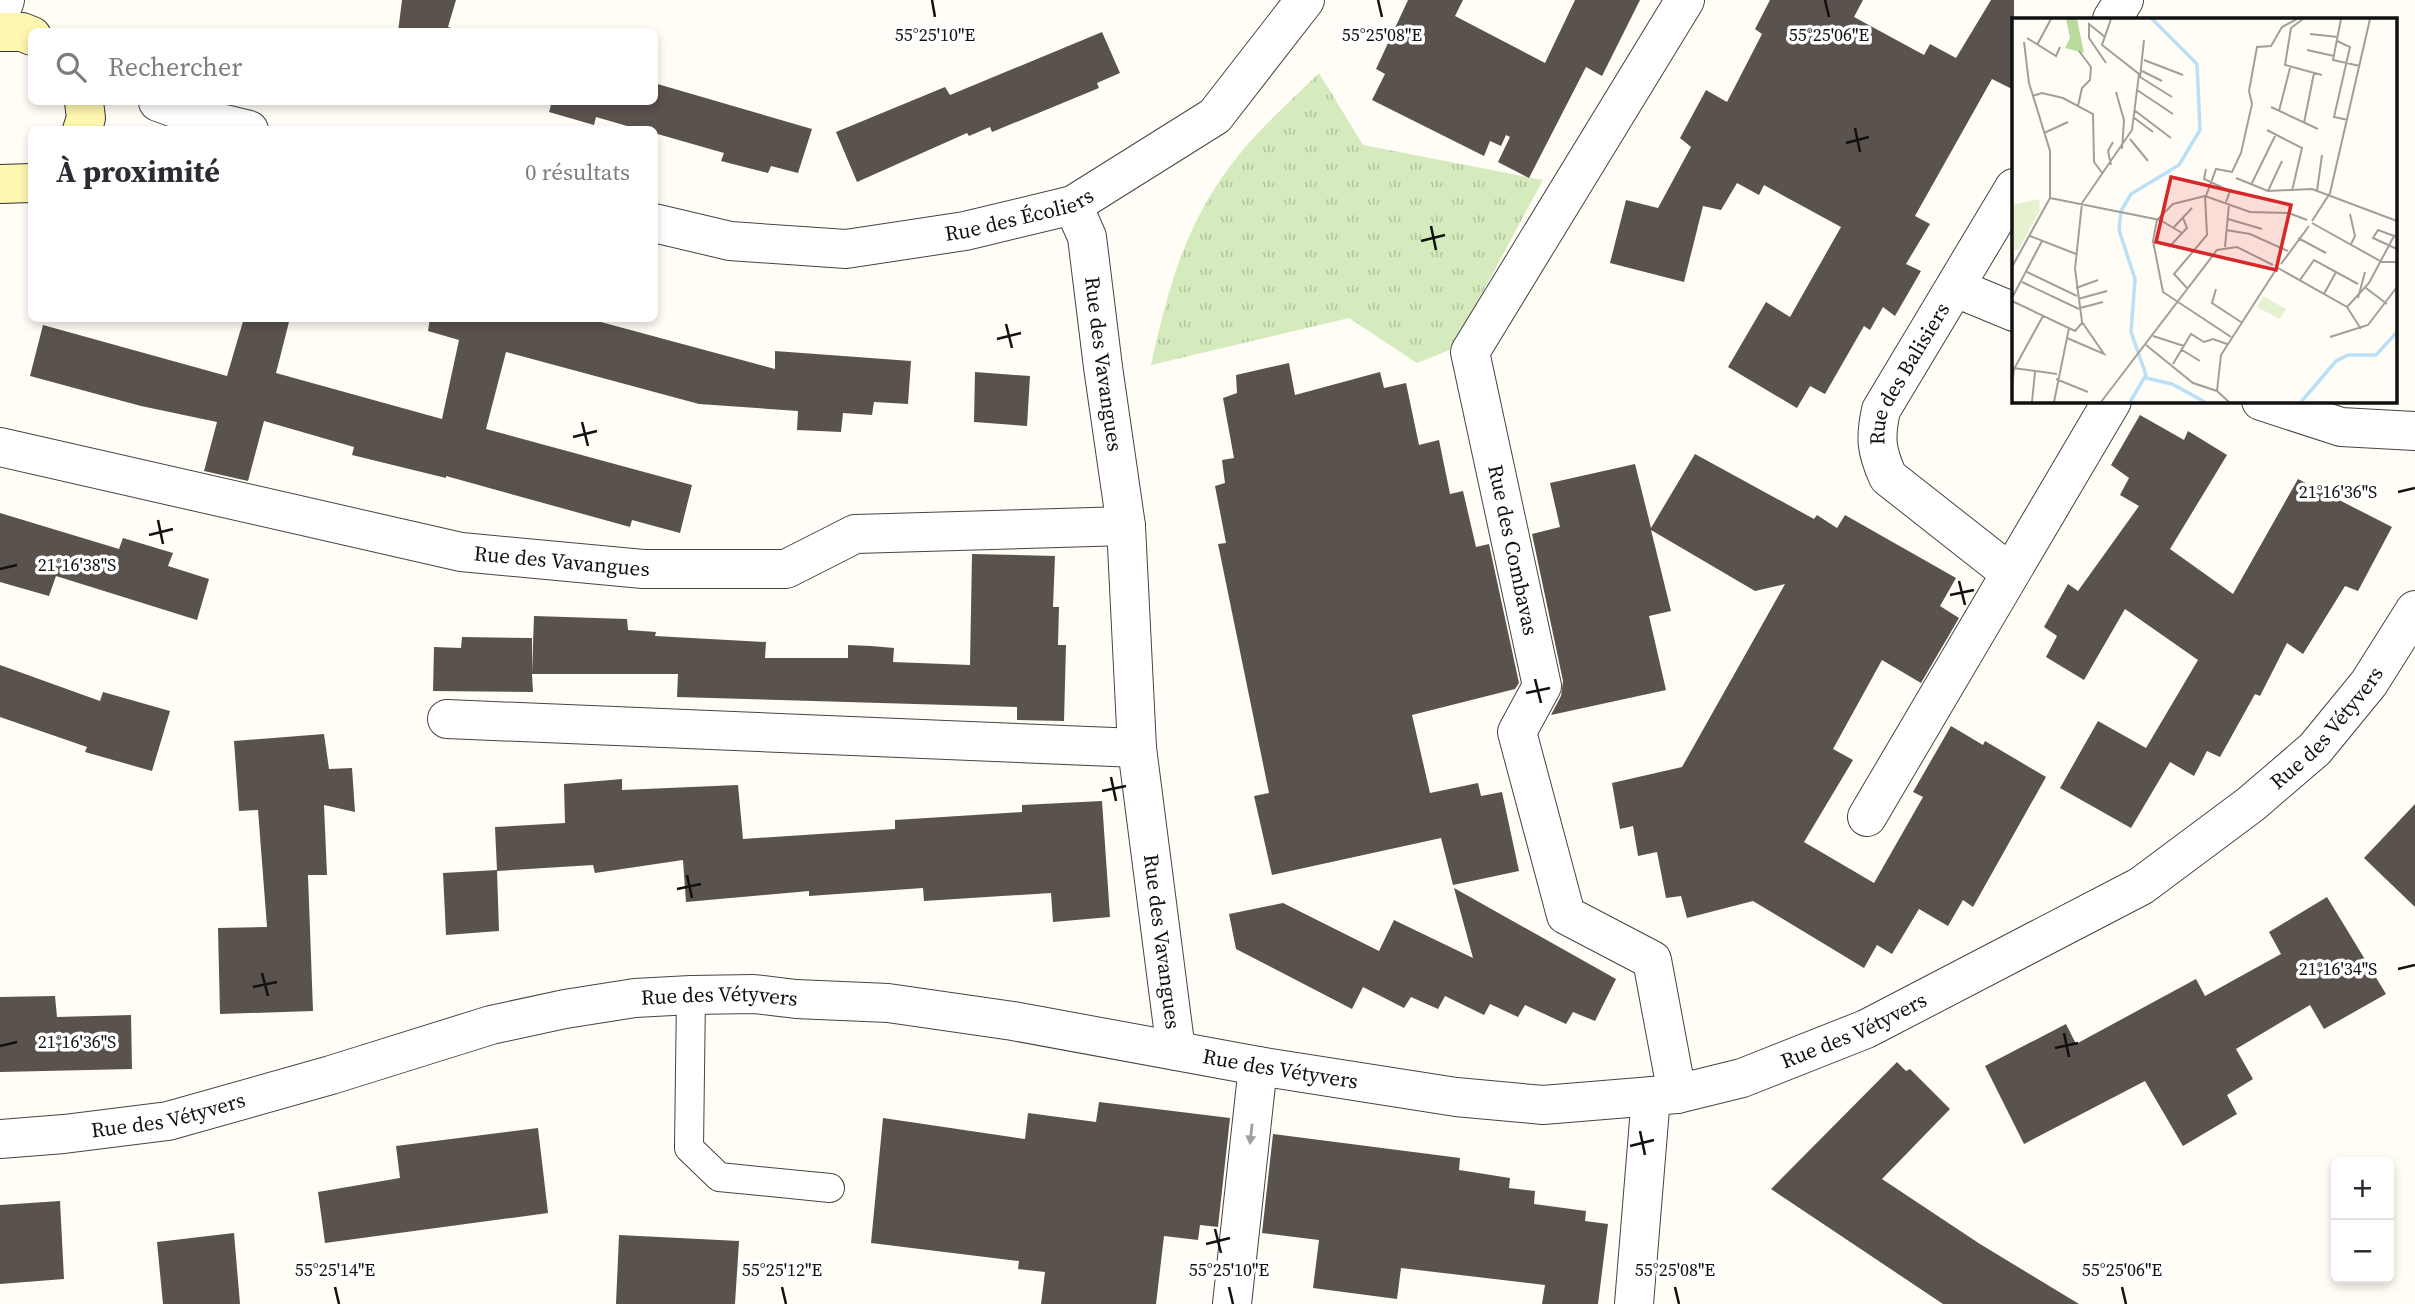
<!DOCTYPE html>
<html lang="fr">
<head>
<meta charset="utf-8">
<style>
  body { margin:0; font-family:"Source Serif 4",serif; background:#f7f7f7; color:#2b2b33 }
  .controls { position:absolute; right:21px; bottom:21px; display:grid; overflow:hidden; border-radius:10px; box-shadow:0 4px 10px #0003 }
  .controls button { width:63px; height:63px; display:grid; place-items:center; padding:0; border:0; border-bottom:2px solid #e1e1e2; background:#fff; color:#2b2b33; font:35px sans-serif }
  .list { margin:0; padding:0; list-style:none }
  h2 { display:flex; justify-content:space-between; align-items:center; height:91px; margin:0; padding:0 28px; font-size:30px }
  h2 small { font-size:23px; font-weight:400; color:#7c7c81 }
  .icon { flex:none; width:38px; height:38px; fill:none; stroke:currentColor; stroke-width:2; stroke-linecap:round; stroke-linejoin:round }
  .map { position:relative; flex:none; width:2415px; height:1304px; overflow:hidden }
  .search { position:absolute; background:#fff; box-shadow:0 4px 10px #0003; left:28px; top:28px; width:630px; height:77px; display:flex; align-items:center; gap:18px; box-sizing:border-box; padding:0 24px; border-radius:10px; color:#7c7c81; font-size:26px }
  .panel { position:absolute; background:#fff; box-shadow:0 4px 10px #0003; left:28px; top:126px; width:630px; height:196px; border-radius:10px }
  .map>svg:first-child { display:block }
  .park { fill:url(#park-tufts) }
  .building { fill:#5a524d }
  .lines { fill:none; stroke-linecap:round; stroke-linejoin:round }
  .lane-casing { stroke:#444; stroke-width:30 }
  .street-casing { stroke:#444; stroke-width:40 }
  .secondary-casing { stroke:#333; stroke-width:40 }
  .lane { stroke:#fff; stroke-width:28 }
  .street { stroke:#fff; stroke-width:38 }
  .secondary { stroke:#fff6b0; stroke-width:38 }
  .oneway { fill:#a0a0a0 }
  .ticks { fill:none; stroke:#111; stroke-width:2.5 }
  .labels { text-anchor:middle; stroke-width:7; stroke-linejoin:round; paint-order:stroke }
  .street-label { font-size:21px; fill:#111; stroke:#fff }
  .inset-river { fill:none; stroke:#b9e0f7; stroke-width:3.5 }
  .inset-road { fill:none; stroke:#a09f9a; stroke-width:2 }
  .view { fill:#d62828; fill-opacity:0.15; stroke:#d62828; stroke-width:3.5 }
  .inset-edge { fill:none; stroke:#111; stroke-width:3.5 }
  .ticks-label { font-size:18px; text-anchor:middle; fill:#111; stroke:#fff; stroke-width:7; stroke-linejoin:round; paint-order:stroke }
</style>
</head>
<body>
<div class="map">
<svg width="2415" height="1304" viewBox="0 0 2415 1304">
  <defs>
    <pattern id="park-tufts" width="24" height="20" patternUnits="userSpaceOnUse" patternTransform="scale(1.75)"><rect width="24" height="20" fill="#d5ebbd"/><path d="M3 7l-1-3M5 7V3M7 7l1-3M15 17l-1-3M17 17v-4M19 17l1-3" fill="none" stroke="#b6c8a1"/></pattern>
  </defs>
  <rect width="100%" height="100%" fill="#fffdf5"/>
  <path class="park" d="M 1319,73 L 1363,145 L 1543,180 L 1452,349 L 1417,363 L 1349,318 L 1151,365 C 1169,283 1188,215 1243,150 C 1266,122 1294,98 1319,73 Z"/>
  <g class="building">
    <path d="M 402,0 L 456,0 L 448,27 L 466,32 L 398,32 Z"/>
    <path d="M 1408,0 L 1463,0 L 1455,16 L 1545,63 L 1575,0 L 1640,0 L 1602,76 L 1586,67 L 1529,178 L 1498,162 L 1510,137 L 1506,135 L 1501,146 L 1490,141 L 1484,156 L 1372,100 L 1385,74 L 1376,69 Z"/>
    <path d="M 1770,0 L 1863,0 L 1854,17 L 1924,55 L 1930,44 L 1956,58 L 1991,0 L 2014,0 L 2014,90 L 1992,79 L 1915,216 L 1930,224 L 1906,264 L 1921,271 L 1895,316 L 1883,307 L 1870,330 L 1864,326 L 1825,394 L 1810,386 L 1797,408 L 1728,367 L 1766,302 L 1790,317 L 1841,227 L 1764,185 L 1759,195 L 1737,183 L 1721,210 L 1703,206 L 1684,282 L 1610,263 L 1626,200 L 1658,208 L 1691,147 L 1680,138 L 1706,90 L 1727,102 L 1762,34 L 1755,29 Z"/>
    <path d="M 1102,32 L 1120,73 L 1097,83 L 1099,88 L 992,132 L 990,127 L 969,136 L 967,133 L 857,182 L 836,132 L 945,87 L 950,95 Z"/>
    <path d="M 654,83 L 812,129 L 798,173 L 771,166 L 768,173 L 721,161 L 724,153 L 654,133 L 654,130 L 641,130 L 596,117 L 594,125 L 549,112 L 551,105 L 541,102 L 654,102 Z"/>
    <path d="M 244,318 L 290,318 L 276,373 L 442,419 L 459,340 L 428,331 L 430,318 L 586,318 L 775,369 L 775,351 L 911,361 L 908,404 L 874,402 L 872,415 L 843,413 L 841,432 L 797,430 L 798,411 L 699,404 L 506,352 L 486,429 L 692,485 L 680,533 L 632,520 L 630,527 L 446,476 L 446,478 L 352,455 L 354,447 L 264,421 L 248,481 L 204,471 L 217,422 L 141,406 L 30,376 L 43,325 L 227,376 Z"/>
    <path d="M 1289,363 L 1295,395 L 1380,372 L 1384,388 L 1406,383 L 1419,445 L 1439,440 L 1450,494 L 1463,491 L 1476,547 L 1489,544 L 1519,683 L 1515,689 L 1412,715 L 1430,793 L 1478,783 L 1481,796 L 1502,792 L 1519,871 L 1453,885 L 1441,838 L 1272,875 L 1254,796 L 1269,793 L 1218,544 L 1226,543 L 1215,486 L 1225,483 L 1222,460 L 1234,458 L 1223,398 L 1237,393 L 1236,375 Z"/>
    <path d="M 975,372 L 1030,376 L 1027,426 L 974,422 Z"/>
    <path d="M 2140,415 L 2184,440 L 2188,431 L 2227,455 L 2170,549 L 2233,594 L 2298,479 L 2392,527 L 2358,591 L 2345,586 L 2303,654 L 2287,643 L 2260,696 L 2255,694 L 2220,757 L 2207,751 L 2194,776 L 2170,762 L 2131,828 L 2060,788 L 2098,721 L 2146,748 L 2198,660 L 2125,609 L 2084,680 L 2046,657 L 2057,636 L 2044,627 L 2068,584 L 2078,591 L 2139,506 L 2120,495 L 2129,478 L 2111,465 Z"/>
    <path d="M 1695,454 L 1814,519 L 1817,515 L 1837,528 L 1845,515 L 1956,578 L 1940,606 L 1959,618 L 1921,683 L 1882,660 L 1833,749 L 1853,760 L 1804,842 L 1874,883 L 1923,797 L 1913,792 L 1951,726 L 1983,745 L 1985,741 L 2046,777 L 1973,907 L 1963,900 L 1948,926 L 1919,909 L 1892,954 L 1877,945 L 1864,968 L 1753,901 L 1687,918 L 1681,896 L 1666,898 L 1657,852 L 1638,856 L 1633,826 L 1620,829 L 1612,783 L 1682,767 L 1785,584 L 1755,591 L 1651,530 L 1671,611 L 1649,616 L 1666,690 L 1551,715 L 1561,696 L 1563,681 L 1532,534 L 1560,527 L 1550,483 L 1635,464 L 1651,528 Z"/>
    <path d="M 0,513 L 119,549 L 123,538 L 173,553 L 168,566 L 209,579 L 197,620 L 56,576 L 49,596 L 0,582 Z"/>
    <path d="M 972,554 L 1055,556 L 1053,607 L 1059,607 L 1058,645 L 1066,645 L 1064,721 L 1017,720 L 1017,707 L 677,697 L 678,674 L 532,674 L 533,692 L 433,691 L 434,647 L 461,648 L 462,637 L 532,638 L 532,673 L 534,616 L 627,619 L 628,630 L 656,632 L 655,636 L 766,642 L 765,658 L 848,658 L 848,645 L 871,646 L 894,648 L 893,662 L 970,665 Z"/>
    <path d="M 0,665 L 100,701 L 103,692 L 170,711 L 152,771 L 85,752 L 87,747 L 0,717 Z"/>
    <path d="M 324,734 L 329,769 L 352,768 L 355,812 L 324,805 L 327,875 L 308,875 L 313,1011 L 220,1014 L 218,928 L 267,927 L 258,810 L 239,811 L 234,741 Z"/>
    <path d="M 622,779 L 622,790 L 738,785 L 743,839 L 895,829 L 895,820 L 1022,812 L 1022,805 L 1102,801 L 1110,917 L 1053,922 L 1051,893 L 924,901 L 923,888 L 809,896 L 809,891 L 686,902 L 683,860 L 595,873 L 593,865 L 497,871 L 495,827 L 565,823 L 564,784 Z"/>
    <path d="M 2415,804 L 2415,907 L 2364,858 Z"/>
    <path d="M 497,870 L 499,931 L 446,935 L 443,873 Z"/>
    <path d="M 1454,888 L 1616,979 L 1595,1021 L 1573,1012 L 1566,1024 L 1525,1005 L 1518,1017 L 1490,1004 L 1484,1015 L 1445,996 L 1438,1009 L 1411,997 L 1404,1008 L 1363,987 L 1352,1009 L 1236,949 L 1229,914 L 1283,903 L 1379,951 L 1394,920 L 1473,958 Z"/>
    <path d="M 2327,897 L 2386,994 L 2324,1029 L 2310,1005 L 2236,1049 L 2253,1079 L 2227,1095 L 2237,1114 L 2183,1146 L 2145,1081 L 2024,1144 L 1985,1066 L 2066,1024 L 2076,1044 L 2196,979 L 2205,996 L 2281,954 L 2269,932 Z"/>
    <path d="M 55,996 L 57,1017 L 131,1015 L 132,1069 L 0,1072 L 0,997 Z"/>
    <path d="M 1897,1062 L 1906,1071 L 1910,1069 L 1950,1109 L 1882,1179 L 1980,1244 L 2079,1304 L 1943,1304 L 1771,1189 Z"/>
    <path d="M 1099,1102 L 1230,1118 L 1218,1227 L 1200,1225 L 1198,1240 L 1164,1236 L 1156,1304 L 1041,1304 L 1045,1272 L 1018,1269 L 1019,1261 L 871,1243 L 883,1118 L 1025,1139 L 1028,1113 L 1096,1122 Z"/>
    <path d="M 538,1128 L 548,1213 L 325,1243 L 318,1192 L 400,1178 L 396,1146 Z"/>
    <path d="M 1273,1134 L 1460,1158 L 1459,1170 L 1510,1178 L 1509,1188 L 1535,1191 L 1534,1204 L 1586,1211 L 1585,1221 L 1608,1224 L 1598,1304 L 1542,1304 L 1545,1285 L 1401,1268 L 1397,1299 L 1313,1288 L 1319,1240 L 1262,1233 Z"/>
    <path d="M 60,1201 L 64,1279 L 0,1284 L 0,1205 Z"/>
    <path d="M 234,1233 L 240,1304 L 163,1304 L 157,1242 Z"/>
    <path d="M 619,1235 L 739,1241 L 735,1304 L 616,1304 Z"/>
  </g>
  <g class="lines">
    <g class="lane-casing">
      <path id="lane" d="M 691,995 L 689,1148 L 719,1177 L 830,1188"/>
    </g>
    <g class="street-casing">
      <g id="street">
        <path d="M 0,14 L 5,0"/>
        <path d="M 2112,19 L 2124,0"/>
        <path d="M 158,102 L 208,120 L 249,130"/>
        <path id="s1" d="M 1073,205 L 1087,237 L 1103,367 L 1126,526 L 1137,748 L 1176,1051"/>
        <path id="s2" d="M 654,223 L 730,241 L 846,249 L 965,231 L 1073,205 L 1215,116 L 1305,0"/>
        <path d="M 1956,288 L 2014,312"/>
        <path d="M 2261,401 L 2341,427 L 2415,431"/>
        <path id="s3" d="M 0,447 L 461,552 L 643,569 L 786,569 L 855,534 L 1126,526"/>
        <path id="s4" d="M 2010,573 L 1888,477 C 1876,450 1875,438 1881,410 L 2014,188"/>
        <path d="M 447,719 L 1137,748"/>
        <path d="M 1867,817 L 2112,401"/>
        <path d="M 1677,1094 L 1652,960 L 1566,915 L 1517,732 L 1542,686 L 1470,352 L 1685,0"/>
        <path id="s5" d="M 0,1139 L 64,1134 L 168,1121 L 331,1075 L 491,1025 L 565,1009 L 635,998 L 691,995 L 754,994 L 796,999 L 888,1003 L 1013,1021 L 1258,1066 L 1456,1097 L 1543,1105 L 1677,1094 L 1742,1078 L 1866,1029 L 2141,886 L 2251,804 L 2315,749 L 2369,683 L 2415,610"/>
        <path d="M 1232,1304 L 1258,1066"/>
        <path d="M 1634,1304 L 1651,1096"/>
      </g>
    </g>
    <g class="secondary-casing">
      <g id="secondary">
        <path d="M 0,32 L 22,32 L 32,36"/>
        <path d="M 82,130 L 86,118 L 84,102"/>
        <path d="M 0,184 L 32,183"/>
      </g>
    </g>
    <use href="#lane" class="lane"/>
    <use href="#street" class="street"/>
    <use href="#secondary" class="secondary"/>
  </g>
  <defs><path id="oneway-solid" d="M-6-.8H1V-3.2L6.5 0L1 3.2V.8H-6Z" transform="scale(1.75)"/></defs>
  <use class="oneway" href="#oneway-solid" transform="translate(1251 1134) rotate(96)"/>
  <path class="ticks" d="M 932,0 L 935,17M 1378,0 L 1382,17M 1825,0 L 1829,17M 1855,128 L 1860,152M 1846,143 L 1869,137M 1431,226 L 1436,250M 1421,241 L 1445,235M 1006,324 L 1012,348M 997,339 L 1021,333M 582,422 L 588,446M 573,437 L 597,431M 2398,492 L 2415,488M 158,520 L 163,544M 149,535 L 173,529M 0,569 L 17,565M 1959,581 L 1965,605M 1950,595 L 1974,590M 1535,679 L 1541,703M 1526,693 L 1550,688M 1111,777 L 1116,801M 1102,791 L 1126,786M 687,875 L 692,898M 677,889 L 701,884M 2398,969 L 2415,965M 262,973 L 268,996M 253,987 L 277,982M 2064,1033 L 2069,1057M 0,1046 L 17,1042M 2055,1048 L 2078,1043M 1640,1131 L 1645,1155M 1630,1146 L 1654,1140M 1215,1229 L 1221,1253M 1206,1244 L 1230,1238M 335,1287 L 339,1304M 782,1287 L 786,1304M 1229,1287 L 1233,1304M 1675,1287 L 1679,1304M 2122,1287 L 2126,1304"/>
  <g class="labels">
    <g class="street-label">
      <text dy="7" stroke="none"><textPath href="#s2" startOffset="371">Rue des Écoliers</textPath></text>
      <text dy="7" stroke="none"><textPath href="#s1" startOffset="163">Rue des Vavangues</textPath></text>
      <text dy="7" stroke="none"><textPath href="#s4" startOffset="268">Rue des Balisiers</textPath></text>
      <text transform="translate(1513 550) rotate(78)" y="7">Rue des Combavas</text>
      <text dy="7" stroke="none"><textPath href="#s3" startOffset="574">Rue des Vavangues</textPath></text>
      <text dy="7" stroke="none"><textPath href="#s5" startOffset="2459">Rue des Vétyvers</textPath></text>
      <text dy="7" stroke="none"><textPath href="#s1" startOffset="744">Rue des Vavangues</textPath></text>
      <text dy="7" stroke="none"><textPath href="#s5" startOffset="737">Rue des Vétyvers</textPath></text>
      <text dy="7" stroke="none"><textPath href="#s5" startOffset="1892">Rue des Vétyvers</textPath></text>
      <text dy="7" stroke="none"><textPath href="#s5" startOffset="1304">Rue des Vétyvers</textPath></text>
      <text dy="7" stroke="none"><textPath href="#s5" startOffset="170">Rue des Vétyvers</textPath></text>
    </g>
  </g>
  <g transform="translate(2012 18)">
    <rect width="385" height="385" fill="#fffdf5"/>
    <path d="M 54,1 L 65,1 L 72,35 L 53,30 L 58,20 Z" fill="#b9dc9c"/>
    <path d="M 27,181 L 28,192 L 7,231 L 0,233 L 0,187 ZM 251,278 L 274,291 L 268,301 L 245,289 Z" fill="#e6f2cf"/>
    <path class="inset-river" d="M 134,360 L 160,366 L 193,384M 118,384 L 134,357 L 119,314 L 123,261 L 107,212 L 109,193 L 119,176 L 167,147 L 188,112 L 185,46 L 140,1M 289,384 L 324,343 L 336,337 L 364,337 L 385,314"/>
    <path class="inset-road" d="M 291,1 L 279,10 L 273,47 L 310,57M 329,1 L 321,42 L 348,48M 298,16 L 326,19M 93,19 L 77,6 L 77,20 L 94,45M 15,20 L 44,38 L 48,29M 325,23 L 338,29 L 322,99 L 336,102M 25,27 L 39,1M 295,32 L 322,38M 132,42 L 171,57M 130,53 L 150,63M 128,59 L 160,79M 128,60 L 132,22M 125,72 L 161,96M 104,74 L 112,102 L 110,131M 20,78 L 30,75 L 51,80 L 81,96 L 82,144 L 91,156M 66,88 L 70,70 L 78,62 L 79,49 L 67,33M 259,89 L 306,111M 122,92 L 159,120M 267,93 L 278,50M 121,99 L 141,114M 292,105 L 302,55M 255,112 L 290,130 L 280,173M 32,115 L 56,104M 118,121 L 136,143M 99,147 L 96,133 L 101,124M 194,151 L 192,161 L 218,173 L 214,184M 224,160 L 256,173 L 300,171 L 385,203M 239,167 L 264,116M 256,173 L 270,143M 305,173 L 310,137M 194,178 L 204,151 L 220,154 L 229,135 L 240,86 L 237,73 L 245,29 L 259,28 L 270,9 L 285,1M 38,180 L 148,202 L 170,215M 338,196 L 343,218 L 339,226M 216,201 L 250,211M 300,203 L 318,175 L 358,1M 300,205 L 370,244 L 385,244M 162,209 L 180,190M 214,212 L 238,216 L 276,233M 18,218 L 64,236M 385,219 L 366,212 L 361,220 L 385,231M 286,220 L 314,235M 157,229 L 175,210 L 171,200M 213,229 L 217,186M 269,246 L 297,208M 0,249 L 38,180 L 38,133 L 17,65 L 12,24M 266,250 L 335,289 L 349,311M 15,254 L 65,278M 288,262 L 302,242 L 346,266M 10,264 L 67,291M 64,270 L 86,262M 175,270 L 162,256 L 195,217 L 193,178M 354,270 L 375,286M 204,271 L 200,285 L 229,304M 312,276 L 324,254M 0,280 L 30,223M 346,280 L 353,254M 66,281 L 95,273M 0,283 L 63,313 L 70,305M 335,289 L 357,265 L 382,218M 68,290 L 91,284M 141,318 L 172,328M 219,319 L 151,274 L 141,223 L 145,202 L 161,186 L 193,178 L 238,194 L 277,195 L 295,202M 318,319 L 356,307 L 385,269M 55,320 L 92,336 L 70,304 L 63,251 L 70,185 L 120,112 L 127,56 L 90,27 L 99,1M 134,327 L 181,365 L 205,373 L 217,384M 170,332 L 188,343M 161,346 L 179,316 L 192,324 L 201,321 L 215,326M 1,350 L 45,356M 44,361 L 76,374M 0,367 L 2,351 L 31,298M 205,373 L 209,337 L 265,250M 20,384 L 23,354M 42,384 L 57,310M 89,384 L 205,232 L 225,229 L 261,247"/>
    <path class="view" d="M 159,159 L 279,187 L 264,252 L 144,224 Z"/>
    <rect width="385" height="385" class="inset-edge"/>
  </g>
  <g class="ticks-label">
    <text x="935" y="41">55°25'10"E</text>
    <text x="1382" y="41">55°25'08"E</text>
    <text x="1829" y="41">55°25'06"E</text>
    <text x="2338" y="498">21°16'36"S</text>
    <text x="77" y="571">21°16'38"S</text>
    <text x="2338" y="975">21°16'34"S</text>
    <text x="77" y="1048">21°16'36"S</text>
    <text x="335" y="1276">55°25'14"E</text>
    <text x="782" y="1276">55°25'12"E</text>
    <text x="1229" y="1276">55°25'10"E</text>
    <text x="1675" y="1276">55°25'08"E</text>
    <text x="2122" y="1276">55°25'06"E</text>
  </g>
</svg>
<div class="controls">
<button>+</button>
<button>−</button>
</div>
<div class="search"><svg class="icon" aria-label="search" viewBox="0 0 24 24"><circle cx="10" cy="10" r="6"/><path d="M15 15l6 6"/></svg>Rechercher</div>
<section class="panel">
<h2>À proximité<small>0 résultats</small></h2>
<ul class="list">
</ul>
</section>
</div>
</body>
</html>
